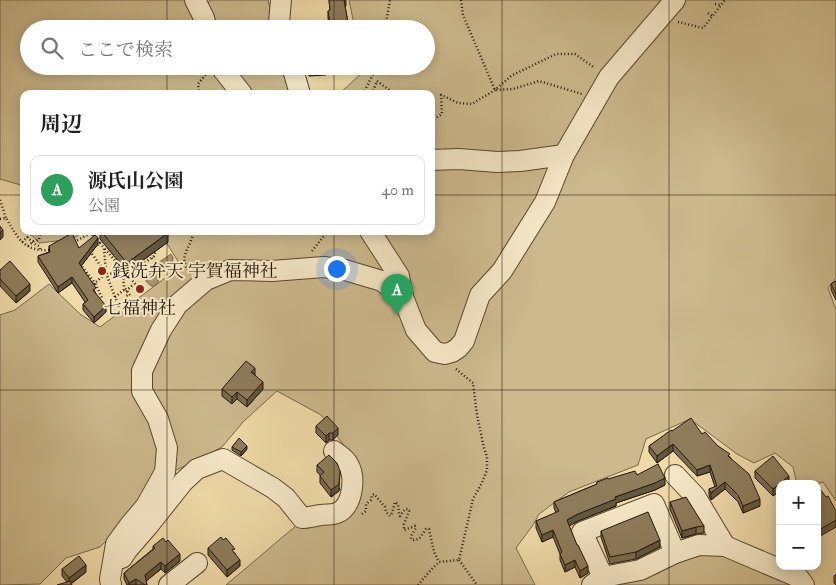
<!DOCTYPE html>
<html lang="ja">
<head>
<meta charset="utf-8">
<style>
  body { margin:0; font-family:"IM FELL Double Pica","Noto Serif JP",serif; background:#f6f6f6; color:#222 }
  .controls { position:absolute; right:15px; bottom:15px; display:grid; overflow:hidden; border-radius:10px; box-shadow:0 2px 12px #0003 }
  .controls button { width:45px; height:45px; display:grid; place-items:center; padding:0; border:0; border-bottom:1px solid #e0e0e0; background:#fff; color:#222; font:25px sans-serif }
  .you { position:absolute; left:336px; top:268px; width:18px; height:18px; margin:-12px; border:4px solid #fff; border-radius:50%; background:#1a73e8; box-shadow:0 0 0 8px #1a73e833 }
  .badge { display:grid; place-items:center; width:32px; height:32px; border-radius:50%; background:#7c3aed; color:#fff; font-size:16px; font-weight:700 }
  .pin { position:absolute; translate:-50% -41px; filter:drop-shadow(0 1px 2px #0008) }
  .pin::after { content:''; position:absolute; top:26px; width:18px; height:15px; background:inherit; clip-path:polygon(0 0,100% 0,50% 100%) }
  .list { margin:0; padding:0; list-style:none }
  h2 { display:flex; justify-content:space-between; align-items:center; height:65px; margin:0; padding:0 20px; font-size:21px }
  h2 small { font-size:16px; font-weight:400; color:#767676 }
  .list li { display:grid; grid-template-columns:32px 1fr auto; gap:15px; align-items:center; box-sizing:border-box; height:70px; margin:0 10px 10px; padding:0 10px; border:1px solid #e0e0e0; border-radius:10px }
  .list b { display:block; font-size:19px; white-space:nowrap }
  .list p { margin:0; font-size:16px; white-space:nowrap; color:#767676 }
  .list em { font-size:16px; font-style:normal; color:#767676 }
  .icon { flex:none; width:28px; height:28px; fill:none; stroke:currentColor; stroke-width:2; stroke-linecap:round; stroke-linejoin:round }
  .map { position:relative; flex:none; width:836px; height:585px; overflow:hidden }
  .search { position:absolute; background:#fff; box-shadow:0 2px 12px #0003; left:20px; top:20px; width:415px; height:55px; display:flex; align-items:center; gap:12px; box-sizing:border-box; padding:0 18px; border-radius:28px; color:#767676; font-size:19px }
  .panel { position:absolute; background:#fff; box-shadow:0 2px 12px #0003; left:20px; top:90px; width:415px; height:145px; border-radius:10px }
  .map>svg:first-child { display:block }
  .green { fill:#ccb98d; stroke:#78684a }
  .water { fill:#aa9772; stroke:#746348 }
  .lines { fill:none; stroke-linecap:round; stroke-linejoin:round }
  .minor-casing { stroke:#574730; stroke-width:22 }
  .path { stroke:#241608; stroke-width:2.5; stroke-dasharray:1 2.5; stroke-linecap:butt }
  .minor { stroke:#f5e7c6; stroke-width:20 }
  .wall { fill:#7a6b4e; stroke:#241608 }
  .shaded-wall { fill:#635740; stroke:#241608 }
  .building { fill:#8e7c5b; stroke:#241608 }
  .grid { fill:none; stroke:#241608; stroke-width:1; stroke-opacity:0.55 }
  .poi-dot { fill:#8f2418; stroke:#f5e7c6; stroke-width:2 }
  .labels { text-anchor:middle; stroke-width:4; stroke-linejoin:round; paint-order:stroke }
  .poi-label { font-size:18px; fill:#241608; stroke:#f5e7c6; text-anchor:start }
</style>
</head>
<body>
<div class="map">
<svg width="836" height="585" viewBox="0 0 836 585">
  <rect width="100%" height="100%" fill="#efdaa8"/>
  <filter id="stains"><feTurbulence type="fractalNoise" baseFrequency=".004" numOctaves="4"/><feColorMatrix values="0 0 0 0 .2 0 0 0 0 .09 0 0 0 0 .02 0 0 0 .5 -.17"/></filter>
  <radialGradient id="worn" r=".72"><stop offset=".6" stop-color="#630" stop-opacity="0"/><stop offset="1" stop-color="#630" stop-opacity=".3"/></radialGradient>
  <g class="green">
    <path d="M 0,0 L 203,0 L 204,3 L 212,0 L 268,0 L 275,29 L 29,29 L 29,66 L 284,66 L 295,94 L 24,94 L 24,179 L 21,185 L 0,179 Z"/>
    <path d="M 349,0 L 836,0 L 836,278 L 828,288 L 835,307 L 836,307 L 836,501 L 823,482 L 817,484 L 797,484 L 793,467 L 775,453 L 754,463 L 737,454 L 690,419 L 646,439 L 638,465 L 569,492 L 539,514 L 533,525 L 516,548 L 535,585 L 226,585 L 298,524 L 355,508 L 353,457 L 321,415 L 277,391 L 243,422 L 222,447 L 192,463 L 167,474 L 131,516 L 100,547 L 66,558 L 40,584 L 0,585 L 0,315 L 15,310 L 49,284 L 80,314 L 100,327 L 181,266 L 159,231 L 431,231 L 431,94 L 339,94 L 364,71 L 363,66 L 426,66 L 426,29 L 355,29 Z"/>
    <path d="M 28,231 L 84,231 L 73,239 L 39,243 Z"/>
    <path d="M 729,543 L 794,585 L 601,585 Z"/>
  </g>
  <path class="water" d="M 171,254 L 173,258 L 172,265 C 170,267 167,266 164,268 C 160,271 158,297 146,281 L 147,276 L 156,268 L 158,263 Z"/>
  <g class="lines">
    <g class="minor-casing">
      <g id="minor">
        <path d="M 195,0 L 204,18 L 207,29"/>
        <path d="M 281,0 L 279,23 L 281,29"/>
        <path d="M 220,66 L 242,94"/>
        <path d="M 292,66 L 300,94"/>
        <path d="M 431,160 L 459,159 L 497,162 L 520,161 L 564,155"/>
        <path d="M 370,231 L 399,276 L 403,297"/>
        <path d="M 675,475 L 695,496 L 725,546"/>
        <path d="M 122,558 L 128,549 L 148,526 L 183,482 L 197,469 L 223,459 L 273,488 L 286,498 L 302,518 C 308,518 314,516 321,515 C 326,514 332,515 337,513 C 353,507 356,477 348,464 C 345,458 339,455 334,451"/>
        <path d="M 603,577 L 582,532 L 654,504 L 675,553"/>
        <path d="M 111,585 L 110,579 L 116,544 L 130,525 L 146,506 L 165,472 L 167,448 L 158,419 L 142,391 L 142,371 L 161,330 L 177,305 L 206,280 L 230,270 L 272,271 L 324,267 L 345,270 L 382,281 L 403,297 L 416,330 L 435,352 L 445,354 L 452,352 L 458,348 L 464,341 L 480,295 L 502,271 L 545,202 L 564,155 L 609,77 L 675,0"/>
        <path d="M 169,585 L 197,563"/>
        <path d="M 592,585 L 603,577 L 640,570 L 675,553 L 699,545 L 725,546 L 798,577 L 804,585"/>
      </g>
    </g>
    <g class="path">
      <path d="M 461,0 L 463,15 L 495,90 L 513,89 L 539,81 L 582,94"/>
      <path d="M 715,4 L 722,5"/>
      <path d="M 708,13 L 712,16"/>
      <path d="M 678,22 L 703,28 L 725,0"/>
      <path d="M 385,29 L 390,0"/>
      <path d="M 199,94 L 198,84 L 206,74"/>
      <path d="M 363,94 L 377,66"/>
      <path d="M 372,94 L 377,81 L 395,94"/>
      <path d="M 431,121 L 442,114 L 441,95 L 458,103 L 472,104 L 495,90 L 511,76 L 556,54 L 575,54 L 595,68"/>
      <path d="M 0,200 L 6,218"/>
      <path d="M 0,219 L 6,218 C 18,238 24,252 50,250"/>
      <path d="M 93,236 L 101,231"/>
      <path d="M 27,237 L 36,245 L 39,246 L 41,251"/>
      <path d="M 22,242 L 34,231"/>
      <path d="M 74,242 L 91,233 L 100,243 L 98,245"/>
      <path d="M 100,243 L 104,248 L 106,273 L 120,310"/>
      <path d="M 28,246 L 34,241 L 39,240 L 40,235"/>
      <path d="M 105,249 L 137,286"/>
      <path d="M 312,251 L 328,231"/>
      <path d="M 92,254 L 106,273 L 128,275 L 154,256 L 156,250"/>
      <path d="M 152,258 L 164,272"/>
      <path d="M 80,264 L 95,283 L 92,286"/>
      <path d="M 191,273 C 175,257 193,247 193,231"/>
      <path d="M 123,275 L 124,287 L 130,295"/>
      <path d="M 126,291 L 134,284"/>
      <path d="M 115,297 L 125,289"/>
      <path d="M 100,300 L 102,298 L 95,283 L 106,273"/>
      <path d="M 126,301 L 127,300 L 125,297 L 129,294"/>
      <path d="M 118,306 L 122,303"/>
      <path d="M 456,369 L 473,383 L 477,415 L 484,448 L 487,457 L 487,470 L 482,483 L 473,499 L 459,560"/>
      <path d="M 362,514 L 366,511 L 366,504 L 371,500 L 372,495 L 374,494 L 385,507 L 386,512 L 390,516 L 392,513 L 395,502 L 398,504 L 399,515 L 400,516 L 405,509 L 408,509 L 409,511 L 404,524 L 404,530 L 415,526 L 416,528 L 411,536 L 411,539 L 414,540 L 419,539 L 426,529 L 429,529 L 434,552 L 439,562"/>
      <path d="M 459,560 L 477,585"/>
      <path d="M 418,585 L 430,571 L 439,562 L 459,560"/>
    </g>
    <use href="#minor" class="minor"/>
  </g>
  <g class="wall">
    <path d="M 329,0 L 346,0 L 346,6 L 345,6 L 349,29 L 330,29 L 328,18 L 328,11 L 330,10 Z"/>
    <path d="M 308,66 L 352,66 L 352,69 L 326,73 L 326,75 L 309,76 Z"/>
    <path d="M 100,231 L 135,231 L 137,235 L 168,242 L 127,272 L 100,239 Z"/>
    <path d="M 98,244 L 81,266 L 106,312 L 94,323 L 83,310 L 83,304 L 85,302 L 72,283 L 58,293 L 38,262 L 38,256 L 49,252 L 49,246 L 79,248 Z"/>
    <path d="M 0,270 L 30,291 L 16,303 L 0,286 Z"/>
    <path d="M 836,281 L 836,300 L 831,290 L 831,284 Z"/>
    <path d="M 255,375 L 263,389 L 247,407 L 237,399 L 232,404 L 222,396 L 222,389 Z"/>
    <path d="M 316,426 L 338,435 L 333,440 L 329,440 L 326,443 L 316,433 Z"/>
    <path d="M 672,431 L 702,434 L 718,446 L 730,457 L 760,506 L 743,513 L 738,502 L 725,489 L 711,500 L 709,496 L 709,489 L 715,487 L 710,472 L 697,476 L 673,451 L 657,463 L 649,452 L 649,446 Z"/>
    <path d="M 232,447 L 247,449 L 241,456 L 232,450 Z"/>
    <path d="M 317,465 L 340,489 L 339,491 L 331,497 L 320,483 L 320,475 L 317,472 Z"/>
    <path d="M 755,471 L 789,483 L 773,496 L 755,478 Z"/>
    <path d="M 637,475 L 665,485 L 655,490 L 616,503 L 616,506 L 578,521 L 569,526 L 588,573 L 580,578 L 575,567 L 565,572 L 560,560 L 560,554 L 553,537 L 542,542 L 536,528 L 536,521 L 556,513 L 554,508 L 554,502 L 597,484 L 597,482 Z"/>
    <path d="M 670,502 L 704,526 L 704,533 L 696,534 L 682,538 L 670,509 Z"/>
    <path d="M 601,531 L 660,547 L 636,559 L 610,564 L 601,537 Z"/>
    <path d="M 153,546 L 180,561 L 165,573 L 161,569 L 146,581 L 147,585 L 127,585 L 124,579 L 124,573 L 153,549 Z"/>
    <path d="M 208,548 L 235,553 L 240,566 L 227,577 L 208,555 Z"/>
    <path d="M 62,569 L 86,572 L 71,584 L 67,582 L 62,576 Z"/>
    <path d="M 836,574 L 836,585 L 834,583 L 834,576 Z"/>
  </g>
  <g class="shaded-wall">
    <path d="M 252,66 L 261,66 L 261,68 L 251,70 L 251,67 Z"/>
    <path d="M 3,230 L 3,237 L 0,240 L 0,233 Z"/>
    <path d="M 168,233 L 168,242 L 127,272 L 127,263 Z"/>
    <path d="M 98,238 L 98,244 L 79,269 L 79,263 Z"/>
    <path d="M 72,277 L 72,283 L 58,293 L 58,287 Z"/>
    <path d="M 30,284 L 30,291 L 16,303 L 16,296 Z"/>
    <path d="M 106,306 L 106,312 L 94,323 L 94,317 Z"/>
    <path d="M 255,368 L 255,375 L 251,372 Z"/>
    <path d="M 263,382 L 263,389 L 247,407 L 247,400 Z"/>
    <path d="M 237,392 L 237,399 L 232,404 L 232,397 Z"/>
    <path d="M 338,428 L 338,435 L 333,440 L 333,433 Z"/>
    <path d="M 329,433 L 329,440 L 326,443 L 326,436 Z"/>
    <path d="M 673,444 L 673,451 L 657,463 L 657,456 Z"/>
    <path d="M 247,446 L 247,449 L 241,456 L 241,452 Z"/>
    <path d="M 710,465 L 710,472 L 697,476 L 697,470 Z"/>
    <path d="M 340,471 L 339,491 L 331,497 L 331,490 Z"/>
    <path d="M 789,476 L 789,483 L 780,484 L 780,491 L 773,496 L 773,489 Z"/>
    <path d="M 665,478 L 665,485 L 655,490 L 616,503 L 616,506 L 578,521 L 567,527 L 567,520 L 578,514 L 615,497 Z"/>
    <path d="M 725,482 L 725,489 L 711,500 L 711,493 Z"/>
    <path d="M 760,499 L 760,506 L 743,513 L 743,506 Z"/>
    <path d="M 836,520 L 836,527 L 817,538 L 817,531 Z"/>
    <path d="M 696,527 L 696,534 L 682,538 L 682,531 Z"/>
    <path d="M 553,530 L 553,537 L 542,542 L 542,535 Z"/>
    <path d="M 660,540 L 660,547 L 636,559 L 636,552 Z"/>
    <path d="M 180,554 L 180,561 L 165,573 L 165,566 Z"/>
    <path d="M 240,560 L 240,566 L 227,577 L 227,570 Z"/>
    <path d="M 575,560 L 575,567 L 565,572 L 565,565 Z"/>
    <path d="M 161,562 L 161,569 L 145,582 L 145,575 Z"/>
    <path d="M 86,565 L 86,572 L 69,585 L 69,578 Z"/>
    <path d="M 588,566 L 588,573 L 580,578 L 580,571 Z"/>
    <path d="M 136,579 L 136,585 L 129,585 L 129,583 Z"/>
  </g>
  <g class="building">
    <path d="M 329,0 L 344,0 L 349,29 L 331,29 L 328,11 L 330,10 Z"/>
    <path d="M 309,66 L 327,66 L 325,66 L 326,68 L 309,69 Z"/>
    <path d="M 0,226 L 3,230 L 0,233 Z"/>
    <path d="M 101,231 L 135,231 L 137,235 L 142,231 L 167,231 L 168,233 L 127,263 Z"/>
    <path d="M 72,233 L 79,248 L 95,235 L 98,238 L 79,263 L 96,288 L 93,290 L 106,306 L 94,317 L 83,304 L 88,300 L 72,277 L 58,287 L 38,256 L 50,252 L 49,246 Z"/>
    <path d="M 10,261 L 30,284 L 16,296 L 0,279 L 0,270 Z"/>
    <path d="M 836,281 L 836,294 L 831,284 Z"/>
    <path d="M 246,361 L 255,368 L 251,372 L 263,382 L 247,400 L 237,392 L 232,397 L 222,389 Z"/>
    <path d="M 327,416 L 338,428 L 333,433 L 329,433 L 326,436 L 316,426 Z"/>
    <path d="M 691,418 L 702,434 L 705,432 L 718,446 L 730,454 L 728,456 L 749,474 L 760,499 L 743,506 L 738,495 L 725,482 L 711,493 L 709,489 L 717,486 L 710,465 L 697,470 L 673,444 L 657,456 L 649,446 L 671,430 L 672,431 Z"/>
    <path d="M 239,438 L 247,446 L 241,452 L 232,447 Z"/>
    <path d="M 329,455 L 337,463 L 340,471 L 339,484 L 331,490 L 320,476 L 324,472 L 317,465 Z"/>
    <path d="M 773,456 L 789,476 L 773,489 L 755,471 Z"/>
    <path d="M 658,464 L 665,478 L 655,483 L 615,497 L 616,499 L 578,514 L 567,520 L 577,545 L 578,545 L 588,566 L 580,571 L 575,560 L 565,565 L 560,554 L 562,552 L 553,530 L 542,535 L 536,521 L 559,511 L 554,502 L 597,484 L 597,482 L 608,478 L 608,479 L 635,471 L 637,475 Z"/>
    <path d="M 820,489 L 826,497 L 828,496 L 836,511 L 836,520 L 817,531 L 817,491 Z"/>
    <path d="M 686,497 L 704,526 L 696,527 L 682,531 L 670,502 Z"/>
    <path d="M 648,512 L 660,540 L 636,552 L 610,557 L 601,531 Z"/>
    <path d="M 221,537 L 223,540 L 226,538 L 235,549 L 232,550 L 240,560 L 227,570 L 208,548 Z"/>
    <path d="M 163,538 L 166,542 L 168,540 L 180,554 L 165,566 L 161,562 L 145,575 L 147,585 L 145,585 L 136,579 L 129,583 L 124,573 L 155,548 L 153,546 Z"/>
    <path d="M 79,556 L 86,565 L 69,578 L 62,569 Z"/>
    <path d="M 70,581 L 72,585 L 57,585 Z"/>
  </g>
  <path class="grid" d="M 167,0 L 167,29M 334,0 L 334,29M 502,0 L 502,585M 669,0 L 669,585M 167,66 L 167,94M 334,66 L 334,94M 0,195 L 24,195M 431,195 L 836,195M 167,231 L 167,585M 334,231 L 334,585M 0,390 L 836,390"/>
  <g class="poi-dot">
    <circle cx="102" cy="271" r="5"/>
    <circle cx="140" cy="289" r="5"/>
  </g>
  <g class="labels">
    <g class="poi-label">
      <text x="112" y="277">銭洗弁天 宇賀福神社</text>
      <text x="140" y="314" text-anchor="middle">七福神社</text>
    </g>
  </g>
  <rect width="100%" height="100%" filter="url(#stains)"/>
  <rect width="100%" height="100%" fill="url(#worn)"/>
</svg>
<div class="controls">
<button>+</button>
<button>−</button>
</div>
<div class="you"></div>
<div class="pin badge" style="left:397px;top:315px;background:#2e9e5b">A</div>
<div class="search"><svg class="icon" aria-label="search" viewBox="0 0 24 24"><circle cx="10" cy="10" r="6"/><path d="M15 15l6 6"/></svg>ここで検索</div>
<section class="panel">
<h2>周辺<small></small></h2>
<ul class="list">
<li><span class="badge" style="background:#2e9e5b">A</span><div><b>源氏山公園</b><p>公園</p></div><em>40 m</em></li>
</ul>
</section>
</div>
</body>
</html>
